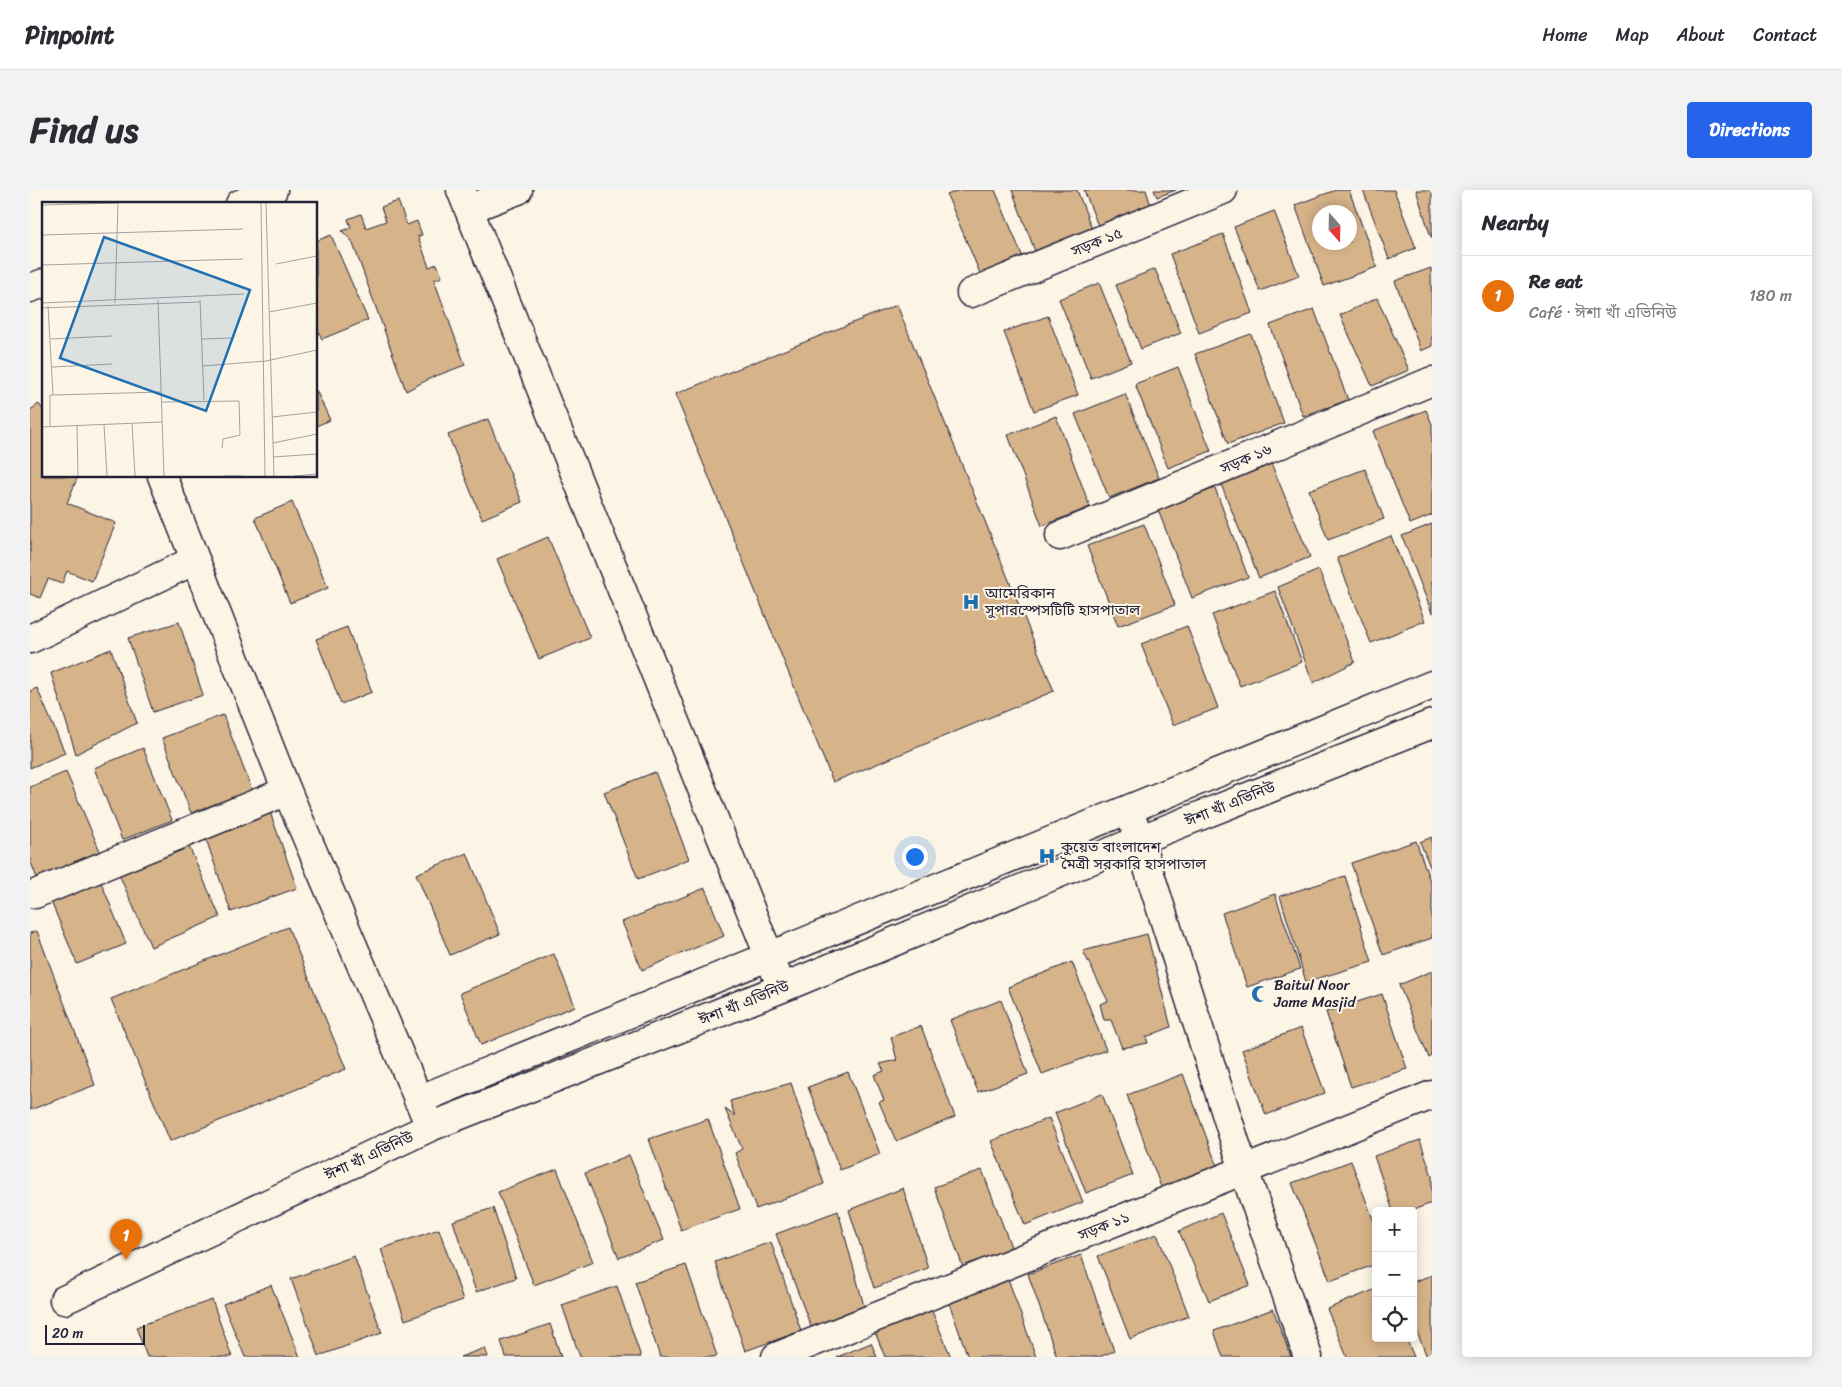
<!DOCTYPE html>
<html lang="en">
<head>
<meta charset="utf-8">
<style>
  body { margin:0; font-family:Sriracha,"Noto Sans Bengali",sans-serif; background:#f2f2f3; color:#2b2b33 }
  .controls { position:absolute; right:15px; bottom:15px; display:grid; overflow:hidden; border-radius:5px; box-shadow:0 2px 12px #0003 }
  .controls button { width:45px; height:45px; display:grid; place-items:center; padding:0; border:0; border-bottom:1px solid #e1e1e2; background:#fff; color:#2b2b33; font:25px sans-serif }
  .compass { position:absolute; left:1282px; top:15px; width:45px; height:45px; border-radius:50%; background:#fff; box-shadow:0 2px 12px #0003; rotate:160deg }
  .scale { position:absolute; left:15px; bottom:12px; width:100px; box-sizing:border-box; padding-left:5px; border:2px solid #22223b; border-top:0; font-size:14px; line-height:18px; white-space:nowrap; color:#22223b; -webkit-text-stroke:4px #fcf5e5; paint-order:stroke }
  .you { position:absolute; left:884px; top:666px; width:18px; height:18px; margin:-12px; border:4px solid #fff; border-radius:50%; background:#1a73e8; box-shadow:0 0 0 8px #1a73e833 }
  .badge { display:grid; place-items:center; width:32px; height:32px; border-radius:50%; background:#2563eb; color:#fff; font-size:16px; font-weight:700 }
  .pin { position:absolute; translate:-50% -41px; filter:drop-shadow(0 1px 2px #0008) }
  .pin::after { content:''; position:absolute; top:26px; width:18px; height:15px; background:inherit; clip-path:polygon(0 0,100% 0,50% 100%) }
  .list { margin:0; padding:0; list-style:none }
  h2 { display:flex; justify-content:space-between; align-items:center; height:65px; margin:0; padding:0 20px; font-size:21px }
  h2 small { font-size:16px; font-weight:400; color:#7c7c81 }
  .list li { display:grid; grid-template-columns:32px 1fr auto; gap:15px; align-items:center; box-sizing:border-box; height:80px; padding:0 20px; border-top:1px solid #e1e1e2 }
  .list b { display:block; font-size:19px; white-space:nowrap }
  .list p { margin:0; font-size:16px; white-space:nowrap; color:#7c7c81 }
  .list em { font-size:16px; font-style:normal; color:#7c7c81 }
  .icon { flex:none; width:28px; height:28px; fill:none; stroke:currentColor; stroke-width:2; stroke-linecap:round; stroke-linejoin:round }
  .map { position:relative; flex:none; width:1402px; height:1167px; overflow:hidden; border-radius:5px }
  header { display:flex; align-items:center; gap:30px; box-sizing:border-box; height:70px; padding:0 25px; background:#fff; border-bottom:1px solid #e1e1e2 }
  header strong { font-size:24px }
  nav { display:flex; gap:28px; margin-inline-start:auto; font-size:18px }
  .intro { display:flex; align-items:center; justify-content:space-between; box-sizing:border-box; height:120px; padding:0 30px }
  h1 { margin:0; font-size:35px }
  .button { padding:12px 22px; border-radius:5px; background:#2563eb; color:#fff; font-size:18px; font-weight:700 }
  main { display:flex; gap:30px; padding:0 30px }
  aside { flex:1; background:#fff; border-radius:5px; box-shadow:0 2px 12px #0003 }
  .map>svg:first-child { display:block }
  .building { fill:#d7b389; stroke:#22223b; fill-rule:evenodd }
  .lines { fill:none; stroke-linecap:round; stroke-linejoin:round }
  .minor-casing { stroke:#22223b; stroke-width:31 }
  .minor { stroke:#fcf5e5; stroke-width:28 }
  .labels { text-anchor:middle; stroke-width:4; stroke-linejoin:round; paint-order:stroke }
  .street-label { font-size:15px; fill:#22223b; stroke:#fcf5e5 }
  .poi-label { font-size:15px; fill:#22223b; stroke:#fcf5e5; text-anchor:start }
  .inset-road { fill:none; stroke:#a5a1a1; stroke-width:1 }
  .view { fill:#1f6fb2; fill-opacity:0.15; stroke:#1f6fb2; stroke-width:2.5 }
  .inset-edge { fill:none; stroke:#22223b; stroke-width:2.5 }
</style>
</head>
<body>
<header>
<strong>Pinpoint</strong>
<nav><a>Home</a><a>Map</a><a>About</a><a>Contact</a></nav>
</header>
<div class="intro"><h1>Find us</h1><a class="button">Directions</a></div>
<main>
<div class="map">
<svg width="1402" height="1167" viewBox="0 0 1402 1167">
  <rect width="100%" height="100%" fill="#fcf5e5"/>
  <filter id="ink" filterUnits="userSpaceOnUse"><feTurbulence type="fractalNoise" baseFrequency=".02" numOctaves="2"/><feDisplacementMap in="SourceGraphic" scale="10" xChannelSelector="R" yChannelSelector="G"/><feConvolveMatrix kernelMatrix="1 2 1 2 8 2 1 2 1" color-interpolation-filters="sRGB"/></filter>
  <g filter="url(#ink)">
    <g class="building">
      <path d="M 929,0 L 965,0 L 994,70 L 952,88 L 917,5 Z"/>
      <path d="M 982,0 L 1047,0 L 1063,42 L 1006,64 Z"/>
      <path d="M 1054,0 L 1116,0 L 1122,19 L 1070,41 Z"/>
      <path d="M 1124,0 L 1146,0 L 1127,7 Z"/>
      <path d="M 1306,0 L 1319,0 L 1347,77 L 1294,96 L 1265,15 ZM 1290,22 L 1320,22 L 1320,52 L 1290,52 Z"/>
      <path d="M 1333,0 L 1364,0 L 1386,58 L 1359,69 Z"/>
      <path d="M 1386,0 L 1402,0 L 1402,47 L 1401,47 Z"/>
      <path d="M 368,11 L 377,35 L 387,31 L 392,45 L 388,46 L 399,77 L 407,74 L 412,87 L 404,90 L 435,175 L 403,187 L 376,201 L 322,51 L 312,41 L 321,38 L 318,29 L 331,24 L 336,38 L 356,31 L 351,17 Z"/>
      <path d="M 1244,21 L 1269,86 L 1230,101 L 1204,37 Z"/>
      <path d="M 1193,44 L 1222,123 L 1169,143 L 1140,64 Z"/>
      <path d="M 301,45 L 338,130 L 292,149 L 286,136 L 286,51 Z"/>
      <path d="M 1401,78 L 1402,156 L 1391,161 L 1365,91 Z"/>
      <path d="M 1125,79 L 1151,143 L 1111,159 L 1086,95 Z"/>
      <path d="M 1069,93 L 1101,172 L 1061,188 L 1029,109 Z"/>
      <path d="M 1347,108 L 1379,180 L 1342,196 L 1310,125 Z"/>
      <path d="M 867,115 L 1024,501 L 803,592 L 645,204 Z"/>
      <path d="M 1284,119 L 1318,210 L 1273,226 L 1240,135 Z"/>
      <path d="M 1018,126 L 1048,205 L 1004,221 L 974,142 Z"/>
      <path d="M 1221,144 L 1254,233 L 1198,254 L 1165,164 Z"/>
      <path d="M 1148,177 L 1181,261 L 1138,278 L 1105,194 Z"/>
      <path d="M 286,200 L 300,230 L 286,236 Z"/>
      <path d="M 1095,204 L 1129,288 L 1079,308 L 1045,224 Z"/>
      <path d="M 9,214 L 14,221 L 14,286 L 48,286 L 37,313 L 86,333 L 62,391 L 37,381 L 32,394 L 18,389 L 10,408 L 0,404 L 0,220 Z"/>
      <path d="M 1396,220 L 1402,234 L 1402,325 L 1380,334 L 1343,241 Z"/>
      <path d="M 1026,226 L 1060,317 L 1012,336 L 978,245 Z"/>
      <path d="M 458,229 L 492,312 L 452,329 L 418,245 Z"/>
      <path d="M 1241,273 L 1280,367 L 1229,388 L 1191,294 Z"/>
      <path d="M 1335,279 L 1354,329 L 1298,350 L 1279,300 Z"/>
      <path d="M 1185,298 L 1218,387 L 1162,408 L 1128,320 Z"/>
      <path d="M 262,312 L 298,398 L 260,413 L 225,328 Z"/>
      <path d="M 1114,334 L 1145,415 L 1088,436 L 1057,356 Z"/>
      <path d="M 1402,334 L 1402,423 L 1372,346 Z"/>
      <path d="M 1361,346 L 1395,431 L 1341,453 L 1307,368 Z"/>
      <path d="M 518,347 L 560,448 L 509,469 L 467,369 Z"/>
      <path d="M 1289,380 L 1325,472 L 1283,493 L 1248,397 Z"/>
      <path d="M 1245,401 L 1272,472 L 1210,496 L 1182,425 Z"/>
      <path d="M 149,432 L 173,505 L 123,522 L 98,448 Z"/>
      <path d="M 1157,436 L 1188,518 L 1143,535 L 1111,454 Z"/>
      <path d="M 317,437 L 342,502 L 311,514 L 286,449 Z"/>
      <path d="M 81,459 L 107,533 L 46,564 L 21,483 Z"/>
      <path d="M 7,498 L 35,563 L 0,578 L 0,501 Z"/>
      <path d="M 193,525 L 222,600 L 161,623 L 132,548 Z"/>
      <path d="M 113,558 L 142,630 L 92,650 L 64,578 Z"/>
      <path d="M 36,582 L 70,661 L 7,688 L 0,670 L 0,597 Z"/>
      <path d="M 625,582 L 659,669 L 608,689 L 574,602 Z"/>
      <path d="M 240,622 L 267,698 L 201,722 L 175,646 Z"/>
      <path d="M 1402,647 L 1402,682 L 1390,652 Z"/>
      <path d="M 1386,651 L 1402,697 L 1402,748 L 1353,765 L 1321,673 Z"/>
      <path d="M 157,652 L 190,727 L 121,757 L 88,682 Z"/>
      <path d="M 437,663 L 470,744 L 420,765 L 386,684 Z"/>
      <path d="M 67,682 L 96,754 L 47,774 L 17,702 Z"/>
      <path d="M 1315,686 L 1342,772 L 1276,792 L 1250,706 Z"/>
      <path d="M 675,698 L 694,746 L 612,780 L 592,732 Z"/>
      <path d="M 1245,704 L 1270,779 L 1217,797 L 1192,723 Z"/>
      <path d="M 258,737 L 316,879 L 140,951 L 81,809 Z"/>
      <path d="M 7,741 L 65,895 L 0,920 L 0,743 Z"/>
      <path d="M 1117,744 L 1141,837 L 1116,847 L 1118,853 L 1092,858 L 1081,830 L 1074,830 L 1070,814 L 1078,811 L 1053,761 Z"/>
      <path d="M 524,764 L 545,816 L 451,855 L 430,803 Z"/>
      <path d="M 1042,772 L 1076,860 L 1012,884 L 978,797 Z"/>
      <path d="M 1402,781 L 1402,866 L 1399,868 L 1369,795 Z"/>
      <path d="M 1352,804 L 1377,879 L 1321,897 L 1296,822 Z"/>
      <path d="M 971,810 L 998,884 L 948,902 L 920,830 Z"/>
      <path d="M 891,836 L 925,927 L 866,951 L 849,912 L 854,910 L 844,885 L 854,881 L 850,874 L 867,870 L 861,847 Z"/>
      <path d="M 1271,838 L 1295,903 L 1236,925 L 1212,860 Z"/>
      <path d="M 818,882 L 850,964 L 810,980 L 778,897 Z"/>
      <path d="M 1153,884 L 1187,976 L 1131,997 L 1097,905 Z"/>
      <path d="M 761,893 L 794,994 L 726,1019 L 705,963 L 712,959 L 695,919 L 705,926 L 700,911 Z"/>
      <path d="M 1072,904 L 1103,985 L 1056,1003 L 1025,923 Z"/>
      <path d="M 1019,928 L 1053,1012 L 995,1035 L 961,951 Z"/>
      <path d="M 678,929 L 710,1019 L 651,1040 L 619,949 Z"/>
      <path d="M 1390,950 L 1402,986 L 1402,1013 L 1380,1021 L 1363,1021 L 1344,966 Z"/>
      <path d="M 599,965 L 634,1050 L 589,1068 L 555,983 Z"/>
      <path d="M 1321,971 L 1346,1037 L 1346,1074 L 1300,1091 L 1262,993 Z"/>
      <path d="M 527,979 L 563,1072 L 504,1095 L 468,1002 Z"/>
      <path d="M 952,980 L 983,1062 L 934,1080 L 904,997 Z"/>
      <path d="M 873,998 L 898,1078 L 844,1098 L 819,1020 Z"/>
      <path d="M 463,1018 L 486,1088 L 446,1102 L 423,1031 Z"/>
      <path d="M 808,1021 L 834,1116 L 781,1137 L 746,1044 Z"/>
      <path d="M 1191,1023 L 1220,1095 L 1179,1111 L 1149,1041 Z"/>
      <path d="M 409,1039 L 433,1110 L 375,1130 L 351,1059 Z"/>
      <path d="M 1127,1044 L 1159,1126 L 1100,1149 L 1068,1066 Z"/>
      <path d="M 741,1052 L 771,1141 L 715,1161 L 685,1072 Z"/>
      <path d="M 1051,1065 L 1084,1161 L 1069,1167 L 1027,1167 L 998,1084 Z"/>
      <path d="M 324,1066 L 352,1143 L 289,1166 L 261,1089 Z"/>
      <path d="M 656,1075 L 687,1166 L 683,1167 L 630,1167 L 605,1092 Z"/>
      <path d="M 1402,1085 L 1402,1167 L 1397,1167 L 1383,1132 L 1383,1092 Z"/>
      <path d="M 977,1086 L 1006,1167 L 938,1167 L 917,1107 Z"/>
      <path d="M 241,1095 L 270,1167 L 215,1167 L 193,1114 Z"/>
      <path d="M 587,1096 L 611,1167 L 550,1167 L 532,1115 Z"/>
      <path d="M 1346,1099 L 1346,1148 L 1376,1148 L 1384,1167 L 1317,1167 L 1297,1119 Z"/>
      <path d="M 182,1110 L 202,1167 L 117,1167 L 106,1137 Z"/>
      <path d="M 899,1114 L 921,1167 L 855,1167 L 843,1137 Z"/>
      <path d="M 1243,1119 L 1261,1167 L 1193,1167 L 1184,1141 Z"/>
      <path d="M 520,1134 L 531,1167 L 476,1167 L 471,1151 Z"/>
      <path d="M 841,1153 L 847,1167 L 807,1167 Z"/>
      <path d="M 455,1158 L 458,1167 L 430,1167 Z"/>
    </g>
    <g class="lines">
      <g class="minor-casing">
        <g id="minor">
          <path d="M 431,0 L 746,783"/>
          <path d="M 210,14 L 243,0"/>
          <path d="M 439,19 L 488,0"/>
          <path d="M 0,98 L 14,93"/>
          <path d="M 941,103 L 1193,0"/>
          <path d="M 132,286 L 257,601 L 396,927"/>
          <path d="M 1030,346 L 1402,191"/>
          <path d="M 0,449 L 165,370"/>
          <path d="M 1104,634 L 1214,980 L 1278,1167"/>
          <path d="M 5,704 L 257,601"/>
          <path d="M 388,910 L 1402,495"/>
          <path d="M 34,1110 L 400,937 L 752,798 L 1109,650 L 1402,534"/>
          <path d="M 746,1167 L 1402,905"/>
        </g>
      </g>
      <use href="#minor" class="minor"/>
    </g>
  </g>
  <defs>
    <g id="hospital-bare" transform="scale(1.35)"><path d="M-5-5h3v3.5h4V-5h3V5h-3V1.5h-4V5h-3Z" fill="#1f6fb2" stroke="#fcf5e5" stroke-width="2.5" paint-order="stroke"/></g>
    <g id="mosque-bare" transform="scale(1.35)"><path d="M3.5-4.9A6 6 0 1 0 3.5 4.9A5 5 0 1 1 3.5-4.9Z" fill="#1f6fb2" stroke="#fcf5e5" stroke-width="2.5" paint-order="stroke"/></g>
  </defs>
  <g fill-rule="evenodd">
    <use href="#hospital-bare" x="941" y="412"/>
    <use href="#hospital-bare" x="1017" y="666"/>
    <use href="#mosque-bare" x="1230" y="804"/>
  </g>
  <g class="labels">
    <g class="street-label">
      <text transform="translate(1067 52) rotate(-22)" y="5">সড়ক ১৫</text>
      <text transform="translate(1216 269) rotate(-23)" y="5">সড়ক ১৬</text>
      <text transform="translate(1200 614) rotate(-22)" y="5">ঈশা খাঁ এভিনিউ</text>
      <text transform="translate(714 813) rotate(-22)" y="5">ঈশা খাঁ এভিনিউ</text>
      <text transform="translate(339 966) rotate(-25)" y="5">ঈশা খাঁ এভিনিউ</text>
      <text transform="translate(1074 1036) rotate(-22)" y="5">সড়ক ১১</text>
    </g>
    <g class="poi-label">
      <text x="955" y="408">আমেরিকান<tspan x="955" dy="17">সুপারস্পেসটিটি হাসপাতাল</tspan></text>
      <text x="1031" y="662">কুয়েত বাংলাদেশ<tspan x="1031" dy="17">মৈত্রী সরকারি হাসপাতাল</tspan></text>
      <text x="1244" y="800">Baitul Noor<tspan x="1244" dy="17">Jame Masjid</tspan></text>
    </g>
  </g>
  <g transform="translate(12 12)">
    <rect width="275" height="275" fill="#fcf5e5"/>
    <path class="inset-road" d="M 219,1 L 223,274M 224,1 L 232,274M 0,3 L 76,1M 0,33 L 201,27M 234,62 L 275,54M 0,63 L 201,57M 116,98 L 122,274M 158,98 L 162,198M 0,101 L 202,92M 73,101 L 76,1M 6,104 L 11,193 L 8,193 L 8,224M 0,106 L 158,100M 227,110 L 275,101M 9,137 L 70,134M 160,137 L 190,136M 161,164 L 224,159 L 275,148M 10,165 L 70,162M 11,193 L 119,190M 119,200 L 197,199 L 198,233 L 181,237 L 180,246M 230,215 L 275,210M 90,222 L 93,274M 35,223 L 36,274M 62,223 L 65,274M 0,225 L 120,220M 231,241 L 275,232M 231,255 L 275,252M 181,274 L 201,274M 252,274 L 275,272"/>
    <path class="view" d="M 62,35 L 208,88 L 164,209 L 18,156 Z"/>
    <rect width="275" height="275" class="inset-edge"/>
  </g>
</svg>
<div class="controls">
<button>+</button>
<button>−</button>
<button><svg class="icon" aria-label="locate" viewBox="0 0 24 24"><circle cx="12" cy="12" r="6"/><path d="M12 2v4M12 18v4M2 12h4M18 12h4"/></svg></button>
</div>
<svg class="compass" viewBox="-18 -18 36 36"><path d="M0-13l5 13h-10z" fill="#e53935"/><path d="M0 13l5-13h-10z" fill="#7c7c81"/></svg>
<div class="scale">20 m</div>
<div class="you"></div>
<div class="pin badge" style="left:96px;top:1070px;background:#e8710a">1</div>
</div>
<aside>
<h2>Nearby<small></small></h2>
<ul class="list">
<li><span class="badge" style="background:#e8710a">1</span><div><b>Re eat</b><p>Café · ঈশা খাঁ এভিনিউ</p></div><em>180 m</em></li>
</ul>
</aside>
</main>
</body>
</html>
